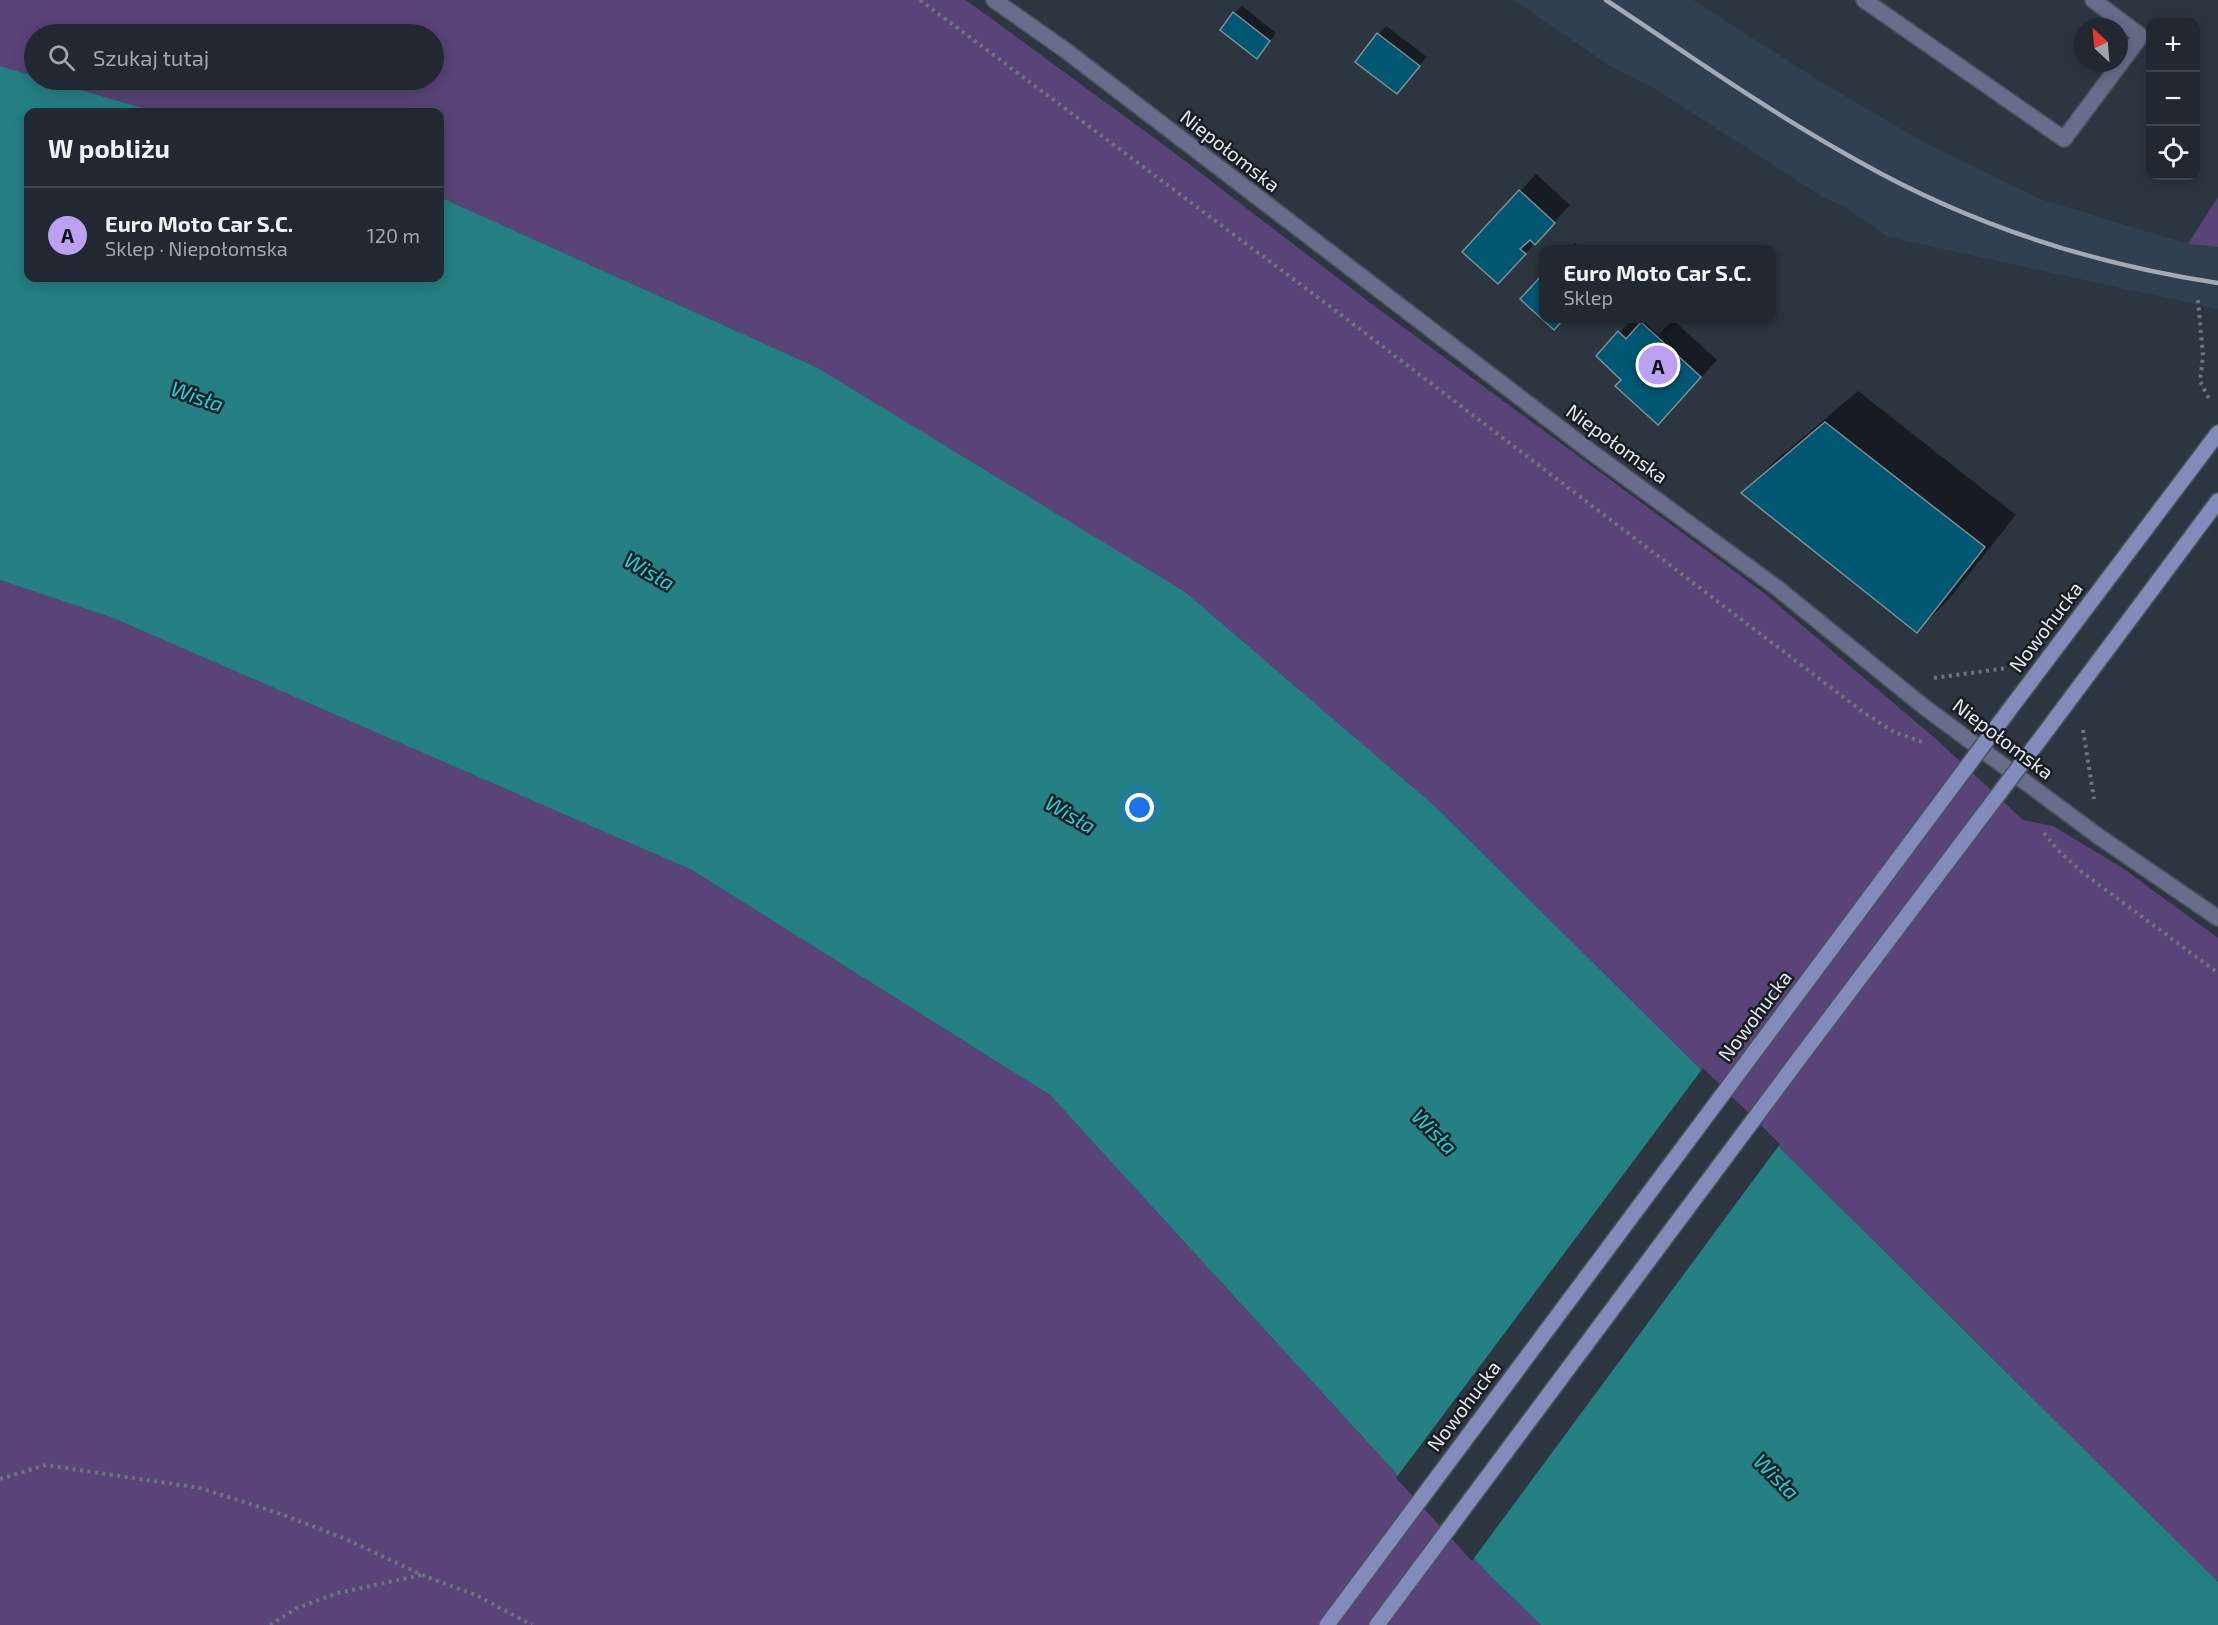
<!DOCTYPE html>
<html lang="pl">
<head>
<meta charset="utf-8">
<style>
  body { margin:0; font-family:"Exo 2",sans-serif; background:#293039; color:#f1f3f6 }
  .controls { position:absolute; right:18px; top:18px; display:grid; overflow:hidden; border-radius:12px; box-shadow:0 3px 15px #0003 }
  .controls button { width:54px; height:54px; display:grid; place-items:center; padding:0; border:0; border-bottom:2px solid #3e444d; background:#212831; color:#f1f3f6; font:30px sans-serif }
  .compass { position:absolute; left:2074px; top:18px; width:54px; height:54px; border-radius:50%; background:#212831; box-shadow:0 3px 15px #0003; rotate:334deg }
  .you { position:absolute; left:1140px; top:808px; width:21px; height:21px; margin:-15px; border:4px solid #fff; border-radius:50%; background:#1a73e8; box-shadow:0 0 0 9px #1a73e833 }
  .badge { display:grid; place-items:center; width:39px; height:39px; border-radius:50%; background:#bca0f2; color:#111; font-size:20px; font-weight:700 }
  .pin { position:absolute; translate:-50% -50%; border:3px solid #fff; box-shadow:0 2px 6px #0006 }
  .popup { position:absolute; left:1539px; top:245px; width:237px; height:78px; box-sizing:border-box; display:grid; place-content:center; border-radius:12px; background:#212831; filter:drop-shadow(0 2px 4px #0005); font-size:20px; white-space:nowrap; color:#a2a6ab }
  .popup b { font-size:22px; color:#f1f3f6 }
  .popup::after { content:''; position:absolute; left:50%; top:100%; margin-left:-12px; border:12px solid transparent; border-top-color:#212831 }
  .list { margin:0; padding:0; list-style:none }
  h2 { display:flex; justify-content:space-between; align-items:center; height:78px; margin:0; padding:0 24px; font-size:26px }
  h2 small { font-size:20px; font-weight:400; color:#a2a6ab }
  .list li { display:grid; grid-template-columns:39px 1fr auto; gap:18px; align-items:center; box-sizing:border-box; height:96px; padding:0 24px; border-top:2px solid #3e444d }
  .list b { display:block; font-size:22px; white-space:nowrap }
  .list p { margin:0; font-size:20px; white-space:nowrap; color:#a2a6ab }
  .list em { font-size:20px; font-style:normal; color:#a2a6ab }
  .icon { flex:none; width:33px; height:33px; fill:none; stroke:currentColor; stroke-width:2; stroke-linecap:round; stroke-linejoin:round }
  .map { position:relative; flex:none; width:2218px; height:1625px; overflow:hidden }
  .search { position:absolute; background:#212831; box-shadow:0 3px 15px #0003; left:24px; top:24px; width:420px; height:66px; display:flex; align-items:center; gap:15px; box-sizing:border-box; padding:0 21px; border-radius:33px; color:#a2a6ab; font-size:22px }
  .panel { position:absolute; background:#212831; box-shadow:0 3px 15px #0003; left:24px; top:108px; width:420px; height:174px; border-radius:12px }
  .map>svg:first-child { display:block }
  .built { fill:#314050 }
  .green { fill:#594378 }
  .water { fill:#258084 }
  .pier { fill:#2c3641 }
  .shadow { fill:#0007 }
  .building { fill:#005771; stroke:#7c8e96; stroke-width:1.5 }
  .lines { fill:none; stroke-linecap:round; stroke-linejoin:round }
  .service-casing { stroke:#49535d; stroke-width:18 }
  .minor-casing { stroke:#49535d; stroke-width:18 }
  .secondary-casing { stroke:#49535d; stroke-width:18 }
  .path { stroke:#6d757f; stroke-width:4; stroke-dasharray:3 4.5; stroke-linecap:butt }
  .service { stroke:#676d8a; stroke-width:15 }
  .minor { stroke:#676d8a; stroke-width:15 }
  .secondary { stroke:#838bba; stroke-width:15 }
  .rail { stroke:#a3aab3; stroke-width:4.5 }
  .secondary-bridge-casing { stroke:#49535d; stroke-width:18; stroke-linecap:butt }
  .secondary-bridge { stroke:#838bba; stroke-width:15 }
  .labels { text-anchor:middle; stroke-width:5; stroke-linejoin:round; paint-order:stroke }
  .street-label { font-size:20px; fill:#e4eaf2; stroke:#181d22 }
  .water-label { font-size:21px; font-style:italic; fill:#1dd7e0; stroke:#181d22 }
</style>
</head>
<body>
<div class="map">
<svg width="2218" height="1625" viewBox="0 0 2218 1625">
  <rect width="100%" height="100%" fill="#2c3641"/>
  <path class="built" d="M 1514,0 L 1693,0 L 1824,84 L 1927,144 L 2040,199 L 2188,244 L 2218,248 L 2218,309 L 1888,237 L 1844,206 L 1826,199 L 1657,90 L 1610,66 Z"/>
  <g class="green">
    <path d="M 0,0 L 966,0 L 1172,151 L 1369,302 L 1764,593 L 1936,739 L 2023,820 L 2053,826 L 2124,869 L 2218,938 L 2218,1582 L 1438,809 L 816,367 L 440,197 L 440,112 L 157,112 L 46,80 L 434,80 L 434,34 L 34,34 L 34,76 L 0,66 Z"/>
    <path d="M 2218,197 L 2218,247 L 2188,244 Z"/>
    <path d="M 0,580 L 113,618 L 692,870 L 1050,1095 L 1490,1576 L 1541,1625 L 0,1625 Z"/>
  </g>
  <path class="water" d="M 0,66 L 34,76 L 34,80 L 46,80 L 157,112 L 28,112 L 28,278 L 440,278 L 440,197 L 816,367 L 1185,592 L 1438,809 L 2218,1582 L 2218,1625 L 1541,1625 L 1490,1576 L 1050,1095 L 692,870 L 113,618 L 0,580 Z"/>
  <path class="pier" d="M 1703,1068 L 1780,1144 L 1472,1561 L 1396,1478 Z"/>
  <g class="shadow">
    <path d="M 1242,6 L 1276,33 L 1264,49 L 1234,13 Z"/>
    <path d="M 1386,26 L 1427,57 L 1397,92 L 1357,61 Z"/>
    <path d="M 1536,174 L 1570,205 L 1514,266 L 1464,252 Z"/>
    <path d="M 1575,243 L 1582,250 L 1568,250 Z"/>
    <path d="M 1633,318 L 1638,318 L 1642,323 L 1647,318 L 1671,318 L 1717,360 L 1675,406 L 1623,379 L 1598,356 Z"/>
    <path d="M 1858,391 L 2016,515 L 1949,599 L 1917,631 L 1743,493 L 1775,461 Z"/>
  </g>
  <g class="building">
    <path d="M 1233,12 L 1270,41 L 1257,59 L 1220,30 Z"/>
    <path d="M 1377,33 L 1420,66 L 1397,94 L 1355,62 Z"/>
    <path d="M 1519,190 L 1555,223 L 1535,245 L 1530,240 L 1520,249 L 1526,254 L 1498,284 L 1462,252 Z"/>
    <path d="M 1544,273 L 1544,318 L 1565,318 L 1554,330 L 1520,299 Z"/>
    <path d="M 1641,322 L 1701,377 L 1658,425 L 1615,386 L 1621,380 L 1596,356 L 1618,331 L 1626,339 Z"/>
    <path d="M 1825,422 L 1985,547 L 1917,633 L 1741,493 Z"/>
  </g>
  <g class="lines">
    <g class="service-casing">
      <path id="service" d="M 1864,0 L 2064,139 L 2141,36 L 2093,0"/>
    </g>
    <g class="minor-casing">
      <path id="minor" d="M 994,0 L 1065,50 L 1590,451 L 1776,587 L 1923,706 L 2098,836 L 2218,918"/>
    </g>
    <g class="secondary-casing">
      <g id="secondary">
        <path d="M 2013,705 L 2218,433"/>
        <path d="M 2047,730 L 2218,501"/>
        <path d="M 1377,1625 L 1801,1056"/>
      </g>
    </g>
    <g class="path">
      <path d="M 920,0 L 1336,311 L 1863,712 L 1894,732 L 1922,742"/>
      <path d="M 2198,300 L 2203,356 L 2200,381 L 2209,399"/>
      <path d="M 1934,678 L 2007,668"/>
      <path d="M 2083,730 L 2094,799"/>
      <path d="M 2044,833 L 2058,850 L 2083,873 L 2218,973"/>
      <path d="M 0,1479 L 46,1465 L 200,1488 L 278,1513 L 346,1539 L 422,1575 L 478,1596 L 532,1625"/>
      <path d="M 270,1625 L 297,1608 L 338,1593 L 421,1575"/>
    </g>
    <use href="#service" class="service"/>
    <use href="#minor" class="minor"/>
    <use href="#secondary" class="secondary"/>
    <path class="rail" d="M 1606,0 C 1689,55 1771,113 1858,161 C 1969,224 2092,264 2218,283"/>
    <g class="secondary-bridge-casing">
      <g id="secondary-bridge">
        <path d="M 1801,1056 L 2047,730"/>
        <path d="M 1327,1625 L 2013,705"/>
      </g>
    </g>
    <use href="#secondary-bridge" class="secondary-bridge"/>
  </g>
  <g class="labels">
    <g class="street-label">
      <text transform="translate(1230 151) rotate(38)" y="7">Niepołomska</text>
      <text transform="translate(1617 444) rotate(36)" y="7">Niepołomska</text>
      <text transform="translate(2046 627) rotate(-53)" y="7">Nowohucka</text>
      <text transform="translate(2003 739) rotate(37)" y="7">Niepołomska</text>
      <text transform="translate(1755 1016) rotate(-53)" y="7">Nowohucka</text>
      <text transform="translate(1464 1406) rotate(-53)" y="7">Nowohucka</text>
    </g>
    <g class="water-label">
      <text transform="translate(197 397) rotate(19)" y="7">Wisła</text>
      <text transform="translate(649 572) rotate(30)" y="7">Wisła</text>
      <text transform="translate(1070 815) rotate(30)" y="7">Wisła</text>
      <text transform="translate(1434 1132) rotate(45)" y="7">Wisła</text>
      <text transform="translate(1776 1477) rotate(45)" y="7">Wisła</text>
    </g>
  </g>
</svg>
<div class="controls">
<button>+</button>
<button>−</button>
<button><svg class="icon" aria-label="locate" viewBox="0 0 24 24"><circle cx="12" cy="12" r="6"/><path d="M12 2v4M12 18v4M2 12h4M18 12h4"/></svg></button>
</div>
<svg class="compass" viewBox="-18 -18 36 36"><path d="M0-13l5 13h-10z" fill="#e53935"/><path d="M0 13l5-13h-10z" fill="#a2a6ab"/></svg>
<div class="you"></div>
<div class="pin badge" style="left:1658px;top:365px">A</div>
<div class="popup"><b>Euro Moto Car S.C.</b>Sklep</div>
<div class="search"><svg class="icon" aria-label="search" viewBox="0 0 24 24"><circle cx="10" cy="10" r="6"/><path d="M15 15l6 6"/></svg>Szukaj tutaj</div>
<section class="panel">
<h2>W pobliżu<small></small></h2>
<ul class="list">
<li><span class="badge">A</span><div><b>Euro Moto Car S.C.</b><p>Sklep · Niepołomska</p></div><em>120 m</em></li>
</ul>
</section>
</div>
</body>
</html>
